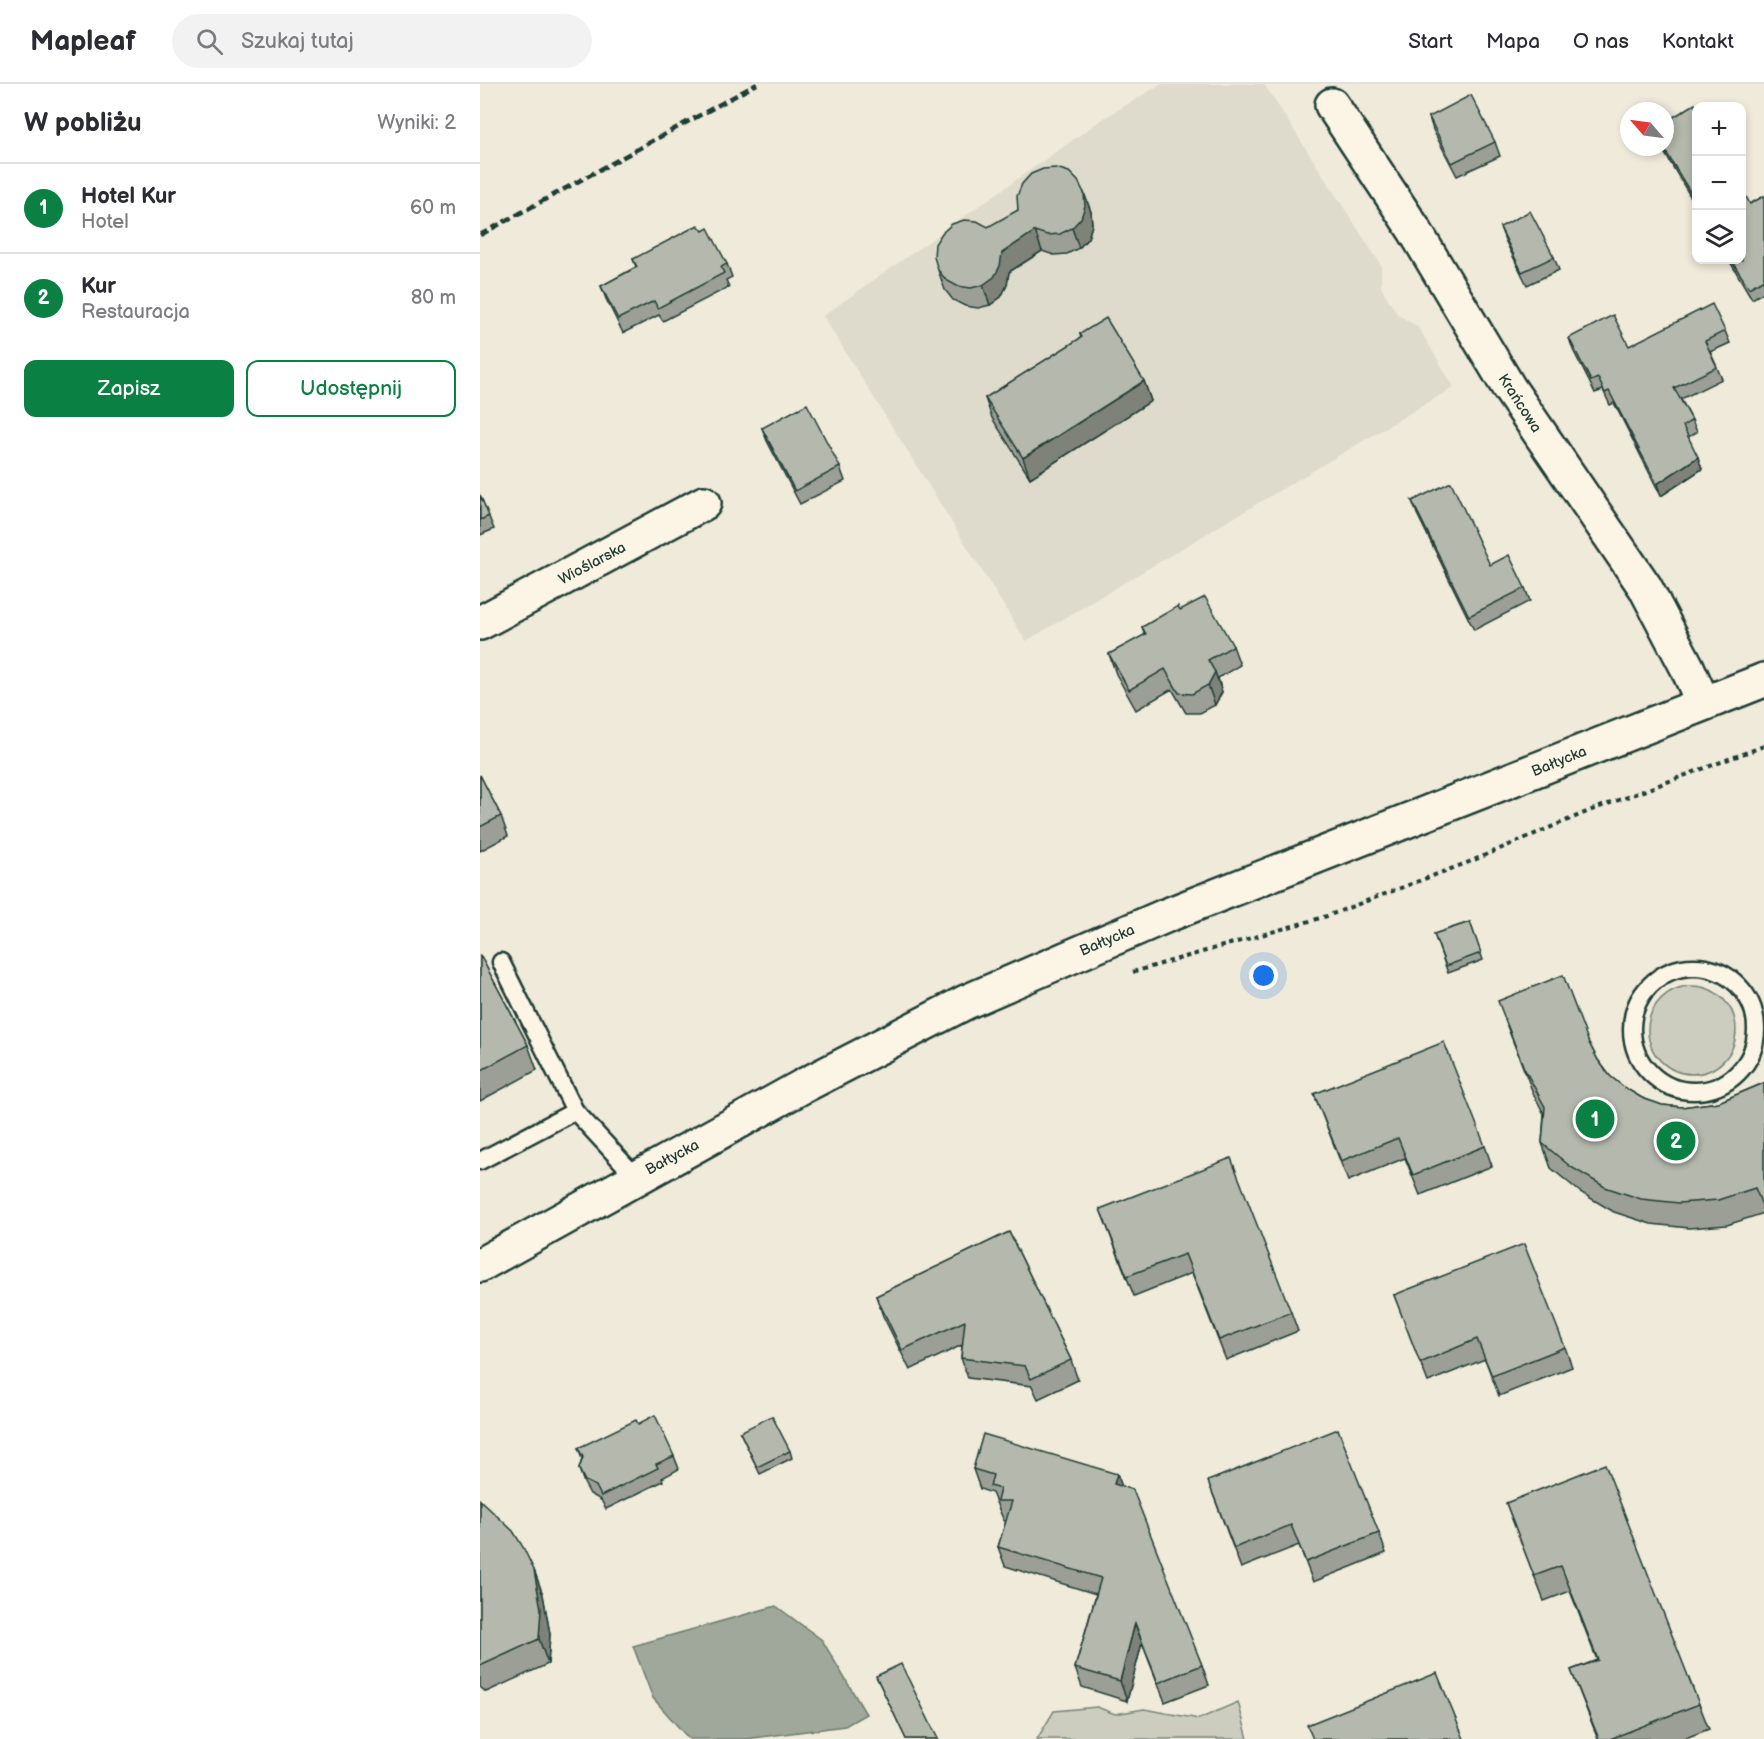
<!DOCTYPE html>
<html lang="pl">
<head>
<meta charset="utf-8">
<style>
  body { margin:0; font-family:"Balsamiq Sans",sans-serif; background:#f2f2f3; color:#2b2b33 }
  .controls { position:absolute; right:18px; top:18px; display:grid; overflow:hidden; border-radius:12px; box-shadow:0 3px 9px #0003 }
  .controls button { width:54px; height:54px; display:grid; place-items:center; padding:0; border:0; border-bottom:2px solid #e1e1e2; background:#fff; color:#2b2b33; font:30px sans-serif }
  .compass { position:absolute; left:1140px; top:18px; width:54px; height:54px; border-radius:50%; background:#fff; box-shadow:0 3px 9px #0003; rotate:298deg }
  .you { position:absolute; left:784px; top:892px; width:21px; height:21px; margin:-15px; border:4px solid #fff; border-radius:50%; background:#1a73e8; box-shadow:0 0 0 9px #1a73e833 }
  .badge { display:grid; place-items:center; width:39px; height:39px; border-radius:50%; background:#0b8043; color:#fff; font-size:20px; font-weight:700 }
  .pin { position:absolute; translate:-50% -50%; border:3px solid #fff; box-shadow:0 2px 6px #0006 }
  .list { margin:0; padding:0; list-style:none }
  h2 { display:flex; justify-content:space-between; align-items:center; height:78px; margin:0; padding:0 24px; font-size:26px }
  h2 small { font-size:20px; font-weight:400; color:#7c7c81 }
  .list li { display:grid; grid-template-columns:39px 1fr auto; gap:18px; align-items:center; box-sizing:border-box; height:90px; padding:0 24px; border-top:2px solid #e1e1e2 }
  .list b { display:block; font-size:22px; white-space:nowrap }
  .list p { margin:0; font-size:20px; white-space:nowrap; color:#7c7c81 }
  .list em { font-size:20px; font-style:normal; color:#7c7c81 }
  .actions { display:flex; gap:12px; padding:18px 24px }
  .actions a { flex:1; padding:14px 0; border:2px solid #0b8043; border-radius:12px; text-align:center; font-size:21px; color:#0b8043 }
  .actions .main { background:#0b8043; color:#fff }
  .icon { flex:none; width:33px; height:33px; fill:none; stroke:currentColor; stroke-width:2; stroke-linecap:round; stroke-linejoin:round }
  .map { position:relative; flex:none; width:1284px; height:1655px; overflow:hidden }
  header { display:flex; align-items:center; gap:36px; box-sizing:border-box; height:84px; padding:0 30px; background:#fff; border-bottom:2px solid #e1e1e2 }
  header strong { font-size:28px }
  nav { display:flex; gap:33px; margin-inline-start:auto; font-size:21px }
  .search { width:420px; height:54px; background:#f2f2f3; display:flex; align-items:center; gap:15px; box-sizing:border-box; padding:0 21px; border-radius:33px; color:#7c7c81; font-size:22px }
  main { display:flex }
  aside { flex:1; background:#fff }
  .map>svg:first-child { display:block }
  .built { fill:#dedbcc }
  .green { fill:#cccdbf; stroke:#76857a; stroke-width:1.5 }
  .water { fill:#9fa89a; stroke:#6c7d71; stroke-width:1.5 }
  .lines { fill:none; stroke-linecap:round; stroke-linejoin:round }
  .lane-casing { stroke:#1f3d34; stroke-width:21 }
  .street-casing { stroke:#1f3d34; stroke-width:38 }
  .secondary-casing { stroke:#1f3d34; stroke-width:38 }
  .path { stroke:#1f3d34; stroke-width:4; stroke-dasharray:4.5 4.5; stroke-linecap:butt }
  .lane { stroke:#fcf5e5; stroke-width:16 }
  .street { stroke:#fcf5e5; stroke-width:33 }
  .secondary { stroke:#fcf5e5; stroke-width:33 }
  .rail { stroke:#1f3d34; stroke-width:4.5; stroke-dasharray:9 4.5; stroke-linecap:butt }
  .wall { fill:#9c9f95; stroke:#1f3d34; stroke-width:1.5 }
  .shaded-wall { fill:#7f8279; stroke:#1f3d34; stroke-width:1.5 }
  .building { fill:#b5b9ad; stroke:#1f3d34; stroke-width:1.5 }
  .labels { text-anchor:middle; stroke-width:4.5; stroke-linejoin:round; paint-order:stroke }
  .street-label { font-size:15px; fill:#1f3d34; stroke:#fcf5e5 }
</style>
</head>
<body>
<header>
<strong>Mapleaf</strong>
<div class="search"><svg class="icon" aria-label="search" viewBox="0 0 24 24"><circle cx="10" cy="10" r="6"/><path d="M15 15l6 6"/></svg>Szukaj tutaj</div>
<nav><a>Start</a><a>Mapa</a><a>O nas</a><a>Kontakt</a></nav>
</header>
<main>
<aside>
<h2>W pobliżu<small>Wyniki: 2</small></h2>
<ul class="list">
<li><span class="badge">1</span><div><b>Hotel Kur</b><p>Hotel</p></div><em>60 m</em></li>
<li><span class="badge">2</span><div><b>Kur</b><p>Restauracja</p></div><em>80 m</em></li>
</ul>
<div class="actions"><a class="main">Zapisz</a><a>Udostępnij</a></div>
</aside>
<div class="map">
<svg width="1284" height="1655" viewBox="0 0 1284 1655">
  <rect width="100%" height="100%" fill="#efeada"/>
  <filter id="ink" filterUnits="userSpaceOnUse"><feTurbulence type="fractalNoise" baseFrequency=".0167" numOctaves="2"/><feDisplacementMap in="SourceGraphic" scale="12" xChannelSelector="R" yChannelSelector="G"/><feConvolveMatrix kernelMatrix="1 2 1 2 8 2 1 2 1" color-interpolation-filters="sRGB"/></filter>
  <g filter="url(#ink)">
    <path class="built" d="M 682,0 L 784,0 L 901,181 L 901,203 L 917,230 L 938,243 L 974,303 L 546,557 L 343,232 L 627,32 Z"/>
    <g class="green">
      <circle cx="1212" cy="946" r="44"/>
      <path d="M 758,1618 L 768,1655 L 557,1655 L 574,1627 L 617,1623 L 635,1630 L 664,1625 L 719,1635 Z"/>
    </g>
    <path class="water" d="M 296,1522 L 342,1556 L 386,1630 L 365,1642 L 266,1655 L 209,1655 L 173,1614 L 153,1562 Z"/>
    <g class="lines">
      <g class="lane-casing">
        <g id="lane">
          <path d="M 21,878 L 95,1027"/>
          <circle cx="1214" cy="945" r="62"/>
          <path d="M 0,1077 L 95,1027 L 156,1093"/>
        </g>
      </g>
      <g class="street-casing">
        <g id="street">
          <path d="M 852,21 L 935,147 L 1029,304 L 1165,503 L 1207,583 L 1223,619"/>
          <path d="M 0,539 L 224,419"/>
        </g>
      </g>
      <g class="secondary-casing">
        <path id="secondary" d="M 0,1181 L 323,1002 L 486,918 L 685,832 L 1284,596"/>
      </g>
      <path class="path" d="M 653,888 L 847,832 L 989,778 L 1109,727 L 1284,662"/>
      <use href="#lane" class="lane"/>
      <use href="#street" class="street"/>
      <use href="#secondary" class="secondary"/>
      <path class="rail" d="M 0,151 L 277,0"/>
    </g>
    <g class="wall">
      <path d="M 1217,22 L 1216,122 L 1181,63 L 1185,63 Z"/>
      <path d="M 949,33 L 1015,58 L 1020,72 L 977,92 L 953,46 Z"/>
      <path d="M 604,109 L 611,128 L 612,141 L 608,154 L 599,164 L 587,170 L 574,171 L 562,167 L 529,188 L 527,201 L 521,213 L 510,221 L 498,224 L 485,222 L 473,216 L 465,206 L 458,186 L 508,143 Z"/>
      <path d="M 1284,112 L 1284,208 L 1272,215 L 1249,176 L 1262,176 L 1270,120 Z"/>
      <path d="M 1020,143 L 1074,173 L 1079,186 L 1047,201 L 1025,156 Z"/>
      <path d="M 153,175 L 247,180 L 252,193 L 246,196 L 249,203 L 183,237 L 179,231 L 143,249 L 126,215 L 121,202 L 156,183 Z"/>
      <path d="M 1245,247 L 1250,259 L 1230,268 L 1242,295 L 1201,315 L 1212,336 L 1217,348 L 1208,353 L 1222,385 L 1181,412 L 1134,319 L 1130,321 L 1123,306 L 1115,309 L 1093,266 L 1089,254 L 1149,262 Z"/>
      <path d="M 600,250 L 664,297 L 671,317 L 550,394 L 512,334 L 505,314 L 601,254 Z"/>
      <path d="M 282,344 L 360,383 L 365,397 L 320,420 L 287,357 Z"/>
      <path d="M 0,411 L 14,445 L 0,451 Z"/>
      <path d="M 932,417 L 1010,481 L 1045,504 L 1050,517 L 994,546 L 937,430 Z"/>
      <path d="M 700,526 L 753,562 L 760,581 L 738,594 L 742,608 L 735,621 L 720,629 L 706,629 L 692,605 L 656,626 L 636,590 L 629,570 L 665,551 L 662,543 Z"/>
      <path d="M 0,691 L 21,732 L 28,752 L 0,767 Z"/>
      <path d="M 990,838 L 1003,876 L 968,889 L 954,850 Z"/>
      <path d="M 0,871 L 48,961 L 57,986 L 0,1017 Z"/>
      <path d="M 1027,942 L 1109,959 L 1118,976 L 1130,992 L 1145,1004 L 1162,1014 L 1182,1021 L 1202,1023 L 1239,1018 L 1284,999 L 1284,1129 L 1247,1141 L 1209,1144 L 1171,1140 L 1134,1128 L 1100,1108 L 1071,1084 L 1062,1059 L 1064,1030 L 1053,1009 Z"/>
      <path d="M 834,1010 L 1005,1062 L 1012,1082 L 940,1111 L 925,1074 L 868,1097 Z"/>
      <path d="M 620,1125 L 811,1228 L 818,1247 L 746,1276 L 712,1189 L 654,1212 Z"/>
      <path d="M 529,1148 L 591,1276 L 598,1296 L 558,1315 L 552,1302 L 488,1294 L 481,1274 L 482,1261 L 430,1286 L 403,1232 L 396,1212 Z"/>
      <path d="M 914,1211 L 1085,1263 L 1092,1283 L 1019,1312 L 1005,1275 L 948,1298 Z"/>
      <path d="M 158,1340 L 194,1372 L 199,1385 L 182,1394 L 183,1397 L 126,1425 L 121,1416 L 110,1410 L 104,1399 L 99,1385 L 102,1375 L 98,1364 Z"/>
      <path d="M 260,1348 L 310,1367 L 312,1374 L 280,1390 Z"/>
      <path d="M 493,1385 L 637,1390 L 642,1403 L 722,1581 L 729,1601 L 685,1618 L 662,1559 L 647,1617 L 602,1603 L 595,1584 L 616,1510 L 525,1482 L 518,1463 L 526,1437 L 524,1437 L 512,1409 L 500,1405 Z"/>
      <path d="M 728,1397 L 899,1449 L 906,1469 L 833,1498 L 819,1461 L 761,1484 Z"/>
      <path d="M 0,1416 L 54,1486 L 63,1511 L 70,1550 L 68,1580 L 6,1608 L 0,1603 Z"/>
      <path d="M 1026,1419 L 1219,1620 L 1229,1645 L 1203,1655 L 1118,1655 L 1091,1586 L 1117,1576 L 1090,1507 L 1064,1517 Z"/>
      <path d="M 396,1592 L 458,1655 L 426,1655 Z"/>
    </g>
    <g class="shaded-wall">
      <path d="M 604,109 L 611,128 L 612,141 L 608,154 L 599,164 L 592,144 Z"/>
      <path d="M 555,147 L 562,167 L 529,188 L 527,201 L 521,213 L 510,221 L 503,201 L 522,169 Z"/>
      <path d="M 664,297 L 671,317 L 550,394 L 543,374 Z"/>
      <path d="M 1218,373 L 1222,385 L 1181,412 L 1177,400 Z"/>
      <path d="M 735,588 L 742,608 L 735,621 L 728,601 Z"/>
      <path d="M 637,1390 L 645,1410 L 634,1400 Z"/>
      <path d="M 54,1486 L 63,1511 L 70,1550 L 68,1580 L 59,1555 Z"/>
      <path d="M 655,1539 L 662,1559 L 647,1617 L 640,1597 Z"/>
    </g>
    <g class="building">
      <path d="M 991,11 L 1015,58 L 972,79 L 949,33 Z"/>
      <path d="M 1215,20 L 1217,22 L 1216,118 L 1183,63 L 1185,63 L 1185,38 Z"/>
      <path d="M 576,84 L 589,88 L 598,97 L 604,109 L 605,122 L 601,134 L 592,144 L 580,150 L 567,151 L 555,147 L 522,169 L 520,182 L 514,193 L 503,201 L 491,204 L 477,202 L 466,196 L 458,186 L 454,173 L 455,160 L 462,149 L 472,140 L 484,136 L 497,137 L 508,143 L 538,126 L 537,112 L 542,100 L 551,90 L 563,85 Z"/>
      <path d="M 1262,105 L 1270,120 L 1284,112 L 1284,195 L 1269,204 L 1251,176 L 1262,176 Z"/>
      <path d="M 1050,127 L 1074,173 L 1042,188 L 1020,143 Z"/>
      <path d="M 218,141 L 223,147 L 228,144 L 247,180 L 241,183 L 244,189 L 178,224 L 174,217 L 138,235 L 121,202 L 157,183 L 153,175 Z"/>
      <path d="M 1232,220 L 1245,247 L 1225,257 L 1237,283 L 1194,304 L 1212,336 L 1203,342 L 1218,373 L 1177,400 L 1129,307 L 1125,309 L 1118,294 L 1111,297 L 1089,254 L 1133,231 L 1149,262 Z"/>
      <path d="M 626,234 L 664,297 L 543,374 L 505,314 L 602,253 L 600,250 Z"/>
      <path d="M 327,320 L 360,383 L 315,407 L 282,344 Z"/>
      <path d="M 971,398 L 1010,481 L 1029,471 L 1045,504 L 989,532 L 932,417 Z"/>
      <path d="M 0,411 L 9,432 L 0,436 Z"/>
      <path d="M 725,513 L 753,562 L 728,576 L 735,588 L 728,601 L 712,610 L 699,609 L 685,585 L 649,606 L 629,570 L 666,550 L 662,543 L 698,522 L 700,526 Z"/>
      <path d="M 0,691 L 21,732 L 0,743 Z"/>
      <path d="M 990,838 L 1001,869 L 966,882 L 954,850 Z"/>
      <path d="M 0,871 L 48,961 L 0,987 Z"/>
      <path d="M 1083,891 L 1109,959 L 1118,976 L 1130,992 L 1145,1004 L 1162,1014 L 1182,1021 L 1202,1023 L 1239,1018 L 1284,999 L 1284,1126 L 1275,1104 L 1238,1116 L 1199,1119 L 1161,1115 L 1125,1103 L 1091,1083 L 1062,1059 L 1065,1023 L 1044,984 L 1018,917 Z"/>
      <path d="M 964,958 L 1005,1062 L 933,1091 L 918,1054 L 861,1077 L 834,1010 Z"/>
      <path d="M 751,1074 L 811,1228 L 739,1256 L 705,1170 L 647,1192 L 620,1125 Z"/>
      <path d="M 529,1148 L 591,1276 L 551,1295 L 545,1282 L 481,1274 L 485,1237 L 422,1266 L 396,1212 Z"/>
      <path d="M 1044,1160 L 1085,1263 L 1012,1292 L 997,1255 L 940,1279 L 914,1211 Z"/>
      <path d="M 175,1331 L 194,1372 L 176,1380 L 178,1384 L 121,1412 L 116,1402 L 105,1397 L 99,1385 L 103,1373 L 98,1364 L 156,1336 L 158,1340 Z"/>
      <path d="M 292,1332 L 310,1367 L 277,1383 L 260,1348 Z"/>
      <path d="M 858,1345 L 899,1449 L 826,1478 L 811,1441 L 754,1464 L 728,1397 Z"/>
      <path d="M 503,1350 L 637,1390 L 634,1400 L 653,1406 L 722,1581 L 678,1599 L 655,1539 L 640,1597 L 595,1584 L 621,1494 L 518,1463 L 532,1417 L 517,1417 L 520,1405 L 510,1402 L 513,1391 L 493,1385 Z"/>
      <path d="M 1125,1380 L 1219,1620 L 1130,1655 L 1119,1655 L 1091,1586 L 1118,1576 L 1081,1482 L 1054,1492 L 1026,1419 Z"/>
      <path d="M 0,1416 L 33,1447 L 43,1463 L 54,1486 L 61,1525 L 59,1555 L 0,1582 Z"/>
      <path d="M 421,1580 L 458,1655 L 426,1655 L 396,1592 Z"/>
      <path d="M 957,1589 L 984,1655 L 833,1655 L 827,1641 Z"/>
    </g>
  </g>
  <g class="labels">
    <g class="street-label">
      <text transform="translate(1040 319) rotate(57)" y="5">Krańcowa</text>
      <text transform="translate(112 479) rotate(-28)" y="5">Wioślarska</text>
      <text transform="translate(1079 677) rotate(-22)" y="5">Bałtycka</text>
      <text transform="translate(627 856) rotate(-23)" y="5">Bałtycka</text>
      <text transform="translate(192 1073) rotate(-28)" y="5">Bałtycka</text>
    </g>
  </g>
</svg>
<div class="controls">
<button>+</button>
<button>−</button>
<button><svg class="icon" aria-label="layers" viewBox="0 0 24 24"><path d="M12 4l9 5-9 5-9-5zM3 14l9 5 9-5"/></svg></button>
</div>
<svg class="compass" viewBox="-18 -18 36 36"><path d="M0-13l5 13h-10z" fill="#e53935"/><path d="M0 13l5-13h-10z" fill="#7c7c81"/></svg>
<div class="you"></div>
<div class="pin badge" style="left:1115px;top:1035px">1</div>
<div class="pin badge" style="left:1196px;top:1057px">2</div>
</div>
</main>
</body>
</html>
